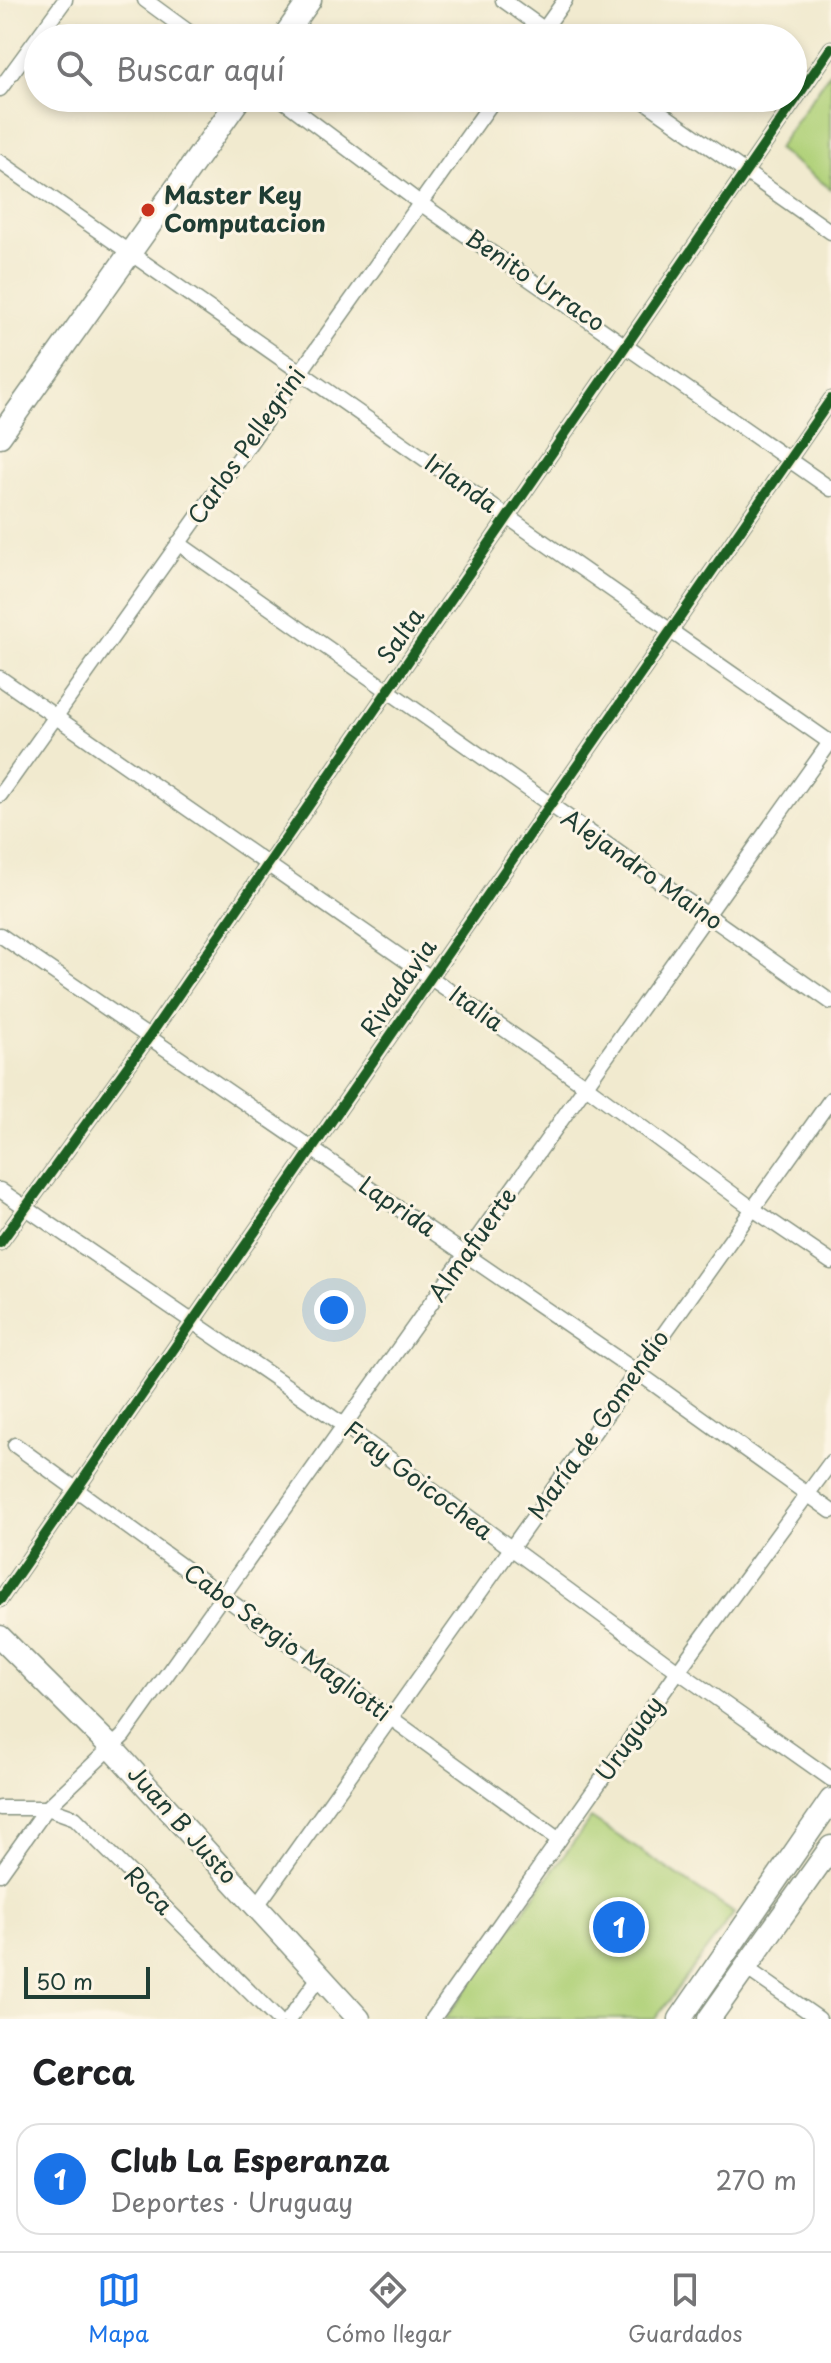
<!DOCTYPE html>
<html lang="es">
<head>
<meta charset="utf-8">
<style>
  body { margin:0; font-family:"Playpen Sans",sans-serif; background:#f2f2f2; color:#202124 }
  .scale { position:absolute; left:24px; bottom:20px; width:126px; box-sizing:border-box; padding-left:8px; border:4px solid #1f3d34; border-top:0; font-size:22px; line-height:28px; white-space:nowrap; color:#1f3d34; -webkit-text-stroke:6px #fcf5e5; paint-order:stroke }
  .you { position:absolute; left:334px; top:1310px; width:28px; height:28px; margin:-20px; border:6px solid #fff; border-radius:50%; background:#1a73e8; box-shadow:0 0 0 12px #1a73e833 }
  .badge { display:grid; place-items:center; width:52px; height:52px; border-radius:50%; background:#1a73e8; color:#fff; font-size:26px; font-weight:700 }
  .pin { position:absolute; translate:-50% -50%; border:4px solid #fff; box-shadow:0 2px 8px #0006 }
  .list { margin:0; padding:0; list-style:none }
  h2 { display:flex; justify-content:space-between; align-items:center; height:104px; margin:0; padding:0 32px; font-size:34px }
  h2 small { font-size:26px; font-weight:400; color:#757577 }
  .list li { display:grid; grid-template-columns:52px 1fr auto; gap:24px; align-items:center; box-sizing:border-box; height:112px; margin:0 16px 16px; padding:0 16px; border:2px solid #e0e0e0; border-radius:24px }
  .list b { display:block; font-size:30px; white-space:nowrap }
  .list p { margin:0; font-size:26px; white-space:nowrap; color:#757577 }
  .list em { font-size:26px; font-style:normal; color:#757577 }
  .icon { flex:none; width:44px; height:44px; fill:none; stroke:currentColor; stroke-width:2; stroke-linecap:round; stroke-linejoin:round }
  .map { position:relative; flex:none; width:831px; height:2019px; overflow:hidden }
  .search { position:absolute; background:#fff; box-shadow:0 4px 12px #0003; left:24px; right:24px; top:24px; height:88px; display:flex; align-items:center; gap:20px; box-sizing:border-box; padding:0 28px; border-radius:44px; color:#757577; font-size:30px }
  .sheet { height:232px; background:#fff }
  nav { display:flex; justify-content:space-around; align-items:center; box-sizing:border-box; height:112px; border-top:2px solid #e0e0e0; background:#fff; font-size:22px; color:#757577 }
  nav a { display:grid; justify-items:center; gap:4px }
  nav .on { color:#1a73e8 }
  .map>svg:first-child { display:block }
  .green { fill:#b0d179; stroke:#688756; stroke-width:2 }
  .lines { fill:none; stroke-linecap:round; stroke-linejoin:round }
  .street-casing { stroke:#889482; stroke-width:17 }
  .secondary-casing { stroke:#889482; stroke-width:25 }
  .street { stroke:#fff; stroke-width:14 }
  .secondary { stroke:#fff; stroke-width:22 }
  .cycleway-casing { stroke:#fcf5e5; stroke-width:15 }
  .cycleway { stroke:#1b5e20; stroke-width:10 }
  .poi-dot { fill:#c8321e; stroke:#fcf5e5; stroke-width:3 }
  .labels { text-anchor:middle; stroke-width:6; stroke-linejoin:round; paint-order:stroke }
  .poi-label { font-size:24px; font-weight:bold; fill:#1f3d34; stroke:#fcf5e5; text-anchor:start }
  .street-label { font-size:24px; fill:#1f3d34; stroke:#fcf5e5 }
</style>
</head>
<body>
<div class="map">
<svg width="831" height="2019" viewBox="0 0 831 2019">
  <rect width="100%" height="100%" fill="#fcf5e5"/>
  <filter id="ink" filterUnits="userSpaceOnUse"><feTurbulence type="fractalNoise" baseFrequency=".0125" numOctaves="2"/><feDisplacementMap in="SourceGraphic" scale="16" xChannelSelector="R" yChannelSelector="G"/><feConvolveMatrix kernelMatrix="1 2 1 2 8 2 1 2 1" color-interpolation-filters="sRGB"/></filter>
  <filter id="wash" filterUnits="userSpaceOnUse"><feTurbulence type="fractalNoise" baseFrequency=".006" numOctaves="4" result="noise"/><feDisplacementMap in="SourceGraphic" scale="32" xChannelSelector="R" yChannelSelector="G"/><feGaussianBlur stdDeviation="1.8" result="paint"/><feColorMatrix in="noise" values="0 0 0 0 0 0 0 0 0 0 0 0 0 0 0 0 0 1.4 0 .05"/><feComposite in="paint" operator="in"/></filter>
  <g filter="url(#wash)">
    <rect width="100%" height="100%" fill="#f1eacf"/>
    <g class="green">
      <path d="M 831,71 L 831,189 L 777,149 Z"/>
      <path d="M 591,1818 L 734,1913 L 655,2019 L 445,2019 Z"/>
    </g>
  </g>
  <g filter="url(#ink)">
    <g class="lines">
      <g class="street-casing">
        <g id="street">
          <path d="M 145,0 L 197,38"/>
          <path d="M 503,0 L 556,38"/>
          <path d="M 538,38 L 565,0"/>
          <path d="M 0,89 L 65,0"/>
          <path d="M 280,98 L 420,203 L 831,489"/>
          <path d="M 640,98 L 831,232"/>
          <path d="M 0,162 L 831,743"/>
          <path d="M 178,543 L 831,1002"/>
          <path d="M 0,678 L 586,1086 L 753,1209 L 831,1262"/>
          <path d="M 0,795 L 495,98"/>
          <path d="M 0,935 L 637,1372 L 831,1511"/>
          <path d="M 0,1190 L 345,1426 L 678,1671 L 831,1779"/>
          <path d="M 0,1243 L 149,1037 L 831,48"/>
          <path d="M 15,1445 L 559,1840"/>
          <path d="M 0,1600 L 831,399"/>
          <path d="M 0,1808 L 47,1808 L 75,1818 L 277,2019"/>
          <path d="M 0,1874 L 47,1808 L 123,1736 L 831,741"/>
          <path d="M 256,1907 L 831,1099"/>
          <path d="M 746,1968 L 819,2019"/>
          <path d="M 289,2019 L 320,1976"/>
          <path d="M 433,2019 L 678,1671 L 831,1462"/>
        </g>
      </g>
      <g class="secondary-casing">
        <g id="secondary">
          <path d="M 283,38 L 310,0"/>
          <path d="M 0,436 L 240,98"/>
          <path d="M 0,1637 L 111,1747 L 359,2019"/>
          <path d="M 680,2019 L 831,1800"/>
          <path d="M 709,2019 L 831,1847"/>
        </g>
      </g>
      <use href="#street" class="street"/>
      <use href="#secondary" class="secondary"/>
      <g class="cycleway-casing">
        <g id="cycleway">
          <path d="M 0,1243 L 149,1037 L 831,48"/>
          <path d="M 0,1600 L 831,399"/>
        </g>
      </g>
      <use href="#cycleway" class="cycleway"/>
    </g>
  </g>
  <circle class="poi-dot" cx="148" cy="210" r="8"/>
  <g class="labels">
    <g class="poi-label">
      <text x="164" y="204">Master Key<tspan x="164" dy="28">Computacion</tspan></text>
    </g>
    <g class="street-label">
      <text transform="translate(535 281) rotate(34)" y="8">Benito Urraco</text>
      <text transform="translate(247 446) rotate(-55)" y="8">Carlos Pellegrini</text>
      <text transform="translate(461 484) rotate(35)" y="8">Irlanda</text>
      <text transform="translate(401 636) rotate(-55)" y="8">Salta</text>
      <text transform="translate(642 870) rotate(35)" y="8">Alejandro Maino</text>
      <text transform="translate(399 988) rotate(-55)" y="8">Rivadavia</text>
      <text transform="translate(476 1009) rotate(35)" y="8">Italia</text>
      <text transform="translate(397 1207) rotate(34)" y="8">Laprida</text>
      <text transform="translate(473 1245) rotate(-55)" y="8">Almafuerte</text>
      <text transform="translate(599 1425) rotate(-55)" y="8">María de Gomendio</text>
      <text transform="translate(418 1481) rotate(37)" y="8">Fray Goicochea</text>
      <text transform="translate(287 1643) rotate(36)" y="8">Cabo Sergio Magliotti</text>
      <text transform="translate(630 1739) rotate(-55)" y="8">Uruguay</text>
      <text transform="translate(182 1825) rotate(48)" y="8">Juan B Justo</text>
      <text transform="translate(148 1891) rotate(45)" y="8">Roca</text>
    </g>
  </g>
</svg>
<div class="scale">50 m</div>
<div class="you"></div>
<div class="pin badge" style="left:619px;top:1927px">1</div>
<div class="search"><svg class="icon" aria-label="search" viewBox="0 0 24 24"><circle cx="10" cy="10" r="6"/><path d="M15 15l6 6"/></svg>Buscar aquí</div>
</div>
<section class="sheet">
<h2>Cerca<small></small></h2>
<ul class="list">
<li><span class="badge">1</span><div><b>Club La Esperanza</b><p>Deportes · Uruguay</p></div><em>270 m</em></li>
</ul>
</section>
<nav>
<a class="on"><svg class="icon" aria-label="map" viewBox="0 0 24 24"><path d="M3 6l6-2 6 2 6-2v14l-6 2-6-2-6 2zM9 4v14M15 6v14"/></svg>Mapa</a>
<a><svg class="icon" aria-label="directions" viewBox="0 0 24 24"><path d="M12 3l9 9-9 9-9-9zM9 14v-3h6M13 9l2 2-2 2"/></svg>Cómo llegar</a>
<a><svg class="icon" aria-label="saved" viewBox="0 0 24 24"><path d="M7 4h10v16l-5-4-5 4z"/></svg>Guardados</a>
</nav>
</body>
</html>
